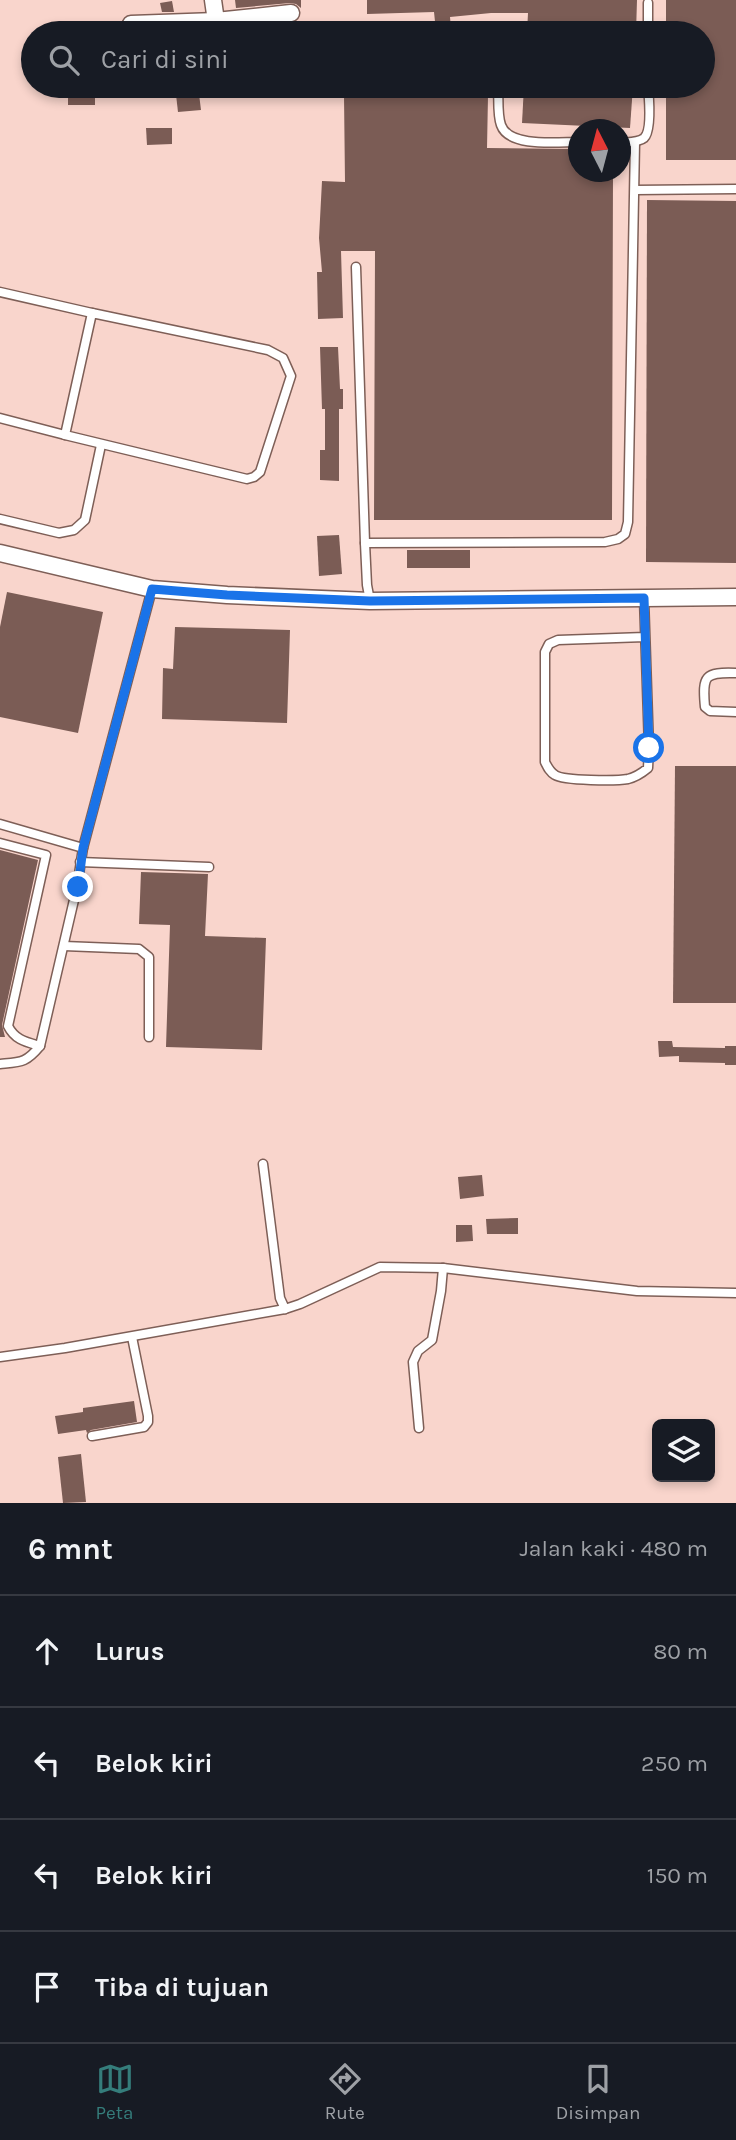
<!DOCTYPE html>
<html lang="id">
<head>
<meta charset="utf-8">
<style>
  body { margin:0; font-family:Karla,sans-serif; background:#242831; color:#f1f3f6 }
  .controls { position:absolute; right:21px; bottom:21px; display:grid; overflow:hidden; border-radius:10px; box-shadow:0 4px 10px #0003 }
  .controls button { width:63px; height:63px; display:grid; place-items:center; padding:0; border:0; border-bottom:2px solid #363941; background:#171b24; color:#f1f3f6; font:35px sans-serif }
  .compass { position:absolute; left:568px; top:119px; width:63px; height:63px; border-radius:50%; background:#171b24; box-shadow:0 4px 10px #0003; rotate:354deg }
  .stop { position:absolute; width:21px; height:21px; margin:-16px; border:5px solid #1a73e8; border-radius:50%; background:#fff }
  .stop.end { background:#1a73e8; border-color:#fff; box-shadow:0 2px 7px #0008 }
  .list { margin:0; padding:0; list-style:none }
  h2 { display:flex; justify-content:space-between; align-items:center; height:91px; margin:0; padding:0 28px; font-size:30px }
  h2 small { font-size:23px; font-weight:400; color:#9ea1a6 }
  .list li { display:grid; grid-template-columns:46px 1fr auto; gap:21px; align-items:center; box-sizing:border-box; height:112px; padding:0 28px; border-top:2px solid #363941 }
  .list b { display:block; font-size:26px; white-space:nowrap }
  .list em { font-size:23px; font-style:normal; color:#9ea1a6 }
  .icon { flex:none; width:38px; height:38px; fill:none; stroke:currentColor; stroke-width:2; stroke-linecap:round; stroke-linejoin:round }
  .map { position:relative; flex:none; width:736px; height:1503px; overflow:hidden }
  .search { position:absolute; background:#171b24; box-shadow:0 4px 10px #0003; left:21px; right:21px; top:21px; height:77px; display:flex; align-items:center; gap:18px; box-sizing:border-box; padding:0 24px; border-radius:38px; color:#9ea1a6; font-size:26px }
  .sheet { height:539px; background:#171b24 }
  nav { display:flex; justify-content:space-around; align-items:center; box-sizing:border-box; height:98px; border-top:2px solid #363941; background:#171b24; font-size:19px; color:#9ea1a6 }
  nav a { display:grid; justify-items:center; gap:4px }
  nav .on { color:#357d7b }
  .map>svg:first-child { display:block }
  .building { fill:#7b5c55 }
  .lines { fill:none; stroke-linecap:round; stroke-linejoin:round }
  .lane-casing { stroke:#7e5f57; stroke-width:11 }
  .street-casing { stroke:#7e5f57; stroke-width:19 }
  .lane { stroke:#fff; stroke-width:8 }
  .street { stroke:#fff; stroke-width:16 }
  .route { stroke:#1a73e8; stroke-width:9 }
</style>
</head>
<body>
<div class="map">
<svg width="736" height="1503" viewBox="0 0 736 1503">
  <rect width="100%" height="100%" fill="#f9d5cc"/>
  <g class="building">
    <path d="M 235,0 L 301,0 L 301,8 L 296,4 L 290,3 L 236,8 Z"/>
    <path d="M 367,0 L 637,0 L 636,33 L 527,33 L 528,13 L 491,13 L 450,17 L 451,29 L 436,31 L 434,12 L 367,14 Z"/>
    <path d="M 666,0 L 736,0 L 736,160 L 666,160 L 666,86 L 703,86 L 703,33 L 666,33 Z"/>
    <path d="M 172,1 L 174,12 L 162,12 L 160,3 Z"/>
    <path d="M 266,26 L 266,33 L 237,33 L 237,29 Z"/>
    <path d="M 175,86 L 198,86 L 201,110 L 178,112 Z"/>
    <path d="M 524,86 L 633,86 L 630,128 L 522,123 Z"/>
    <rect x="68" y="95" width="27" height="10"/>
    <path d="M 344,96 L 488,96 L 487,148 L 578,149 L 578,172 L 613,172 L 612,520 L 374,520 L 375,251 L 341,251 L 343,318 L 318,319 L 317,272 L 322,272 L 319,238 L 322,181 L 345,182 Z"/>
    <path d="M 146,128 L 172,128 L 172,144 L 147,145 Z"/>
    <path d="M 647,200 L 736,201 L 736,563 L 646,562 Z"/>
    <path d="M 320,347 L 338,347 L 340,389 L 343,389 L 343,409 L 339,409 L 339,481 L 320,480 L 320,450 L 325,450 L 325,409 L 322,409 Z"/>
    <path d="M 339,535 L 342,574 L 319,576 L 317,536 Z"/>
    <rect x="407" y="550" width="63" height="18"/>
    <path d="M 7,592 L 103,612 L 78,733 L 0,717 L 0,627 Z"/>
    <path d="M 175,627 L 290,630 L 287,723 L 162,719 L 163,668 L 173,669 Z"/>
    <path d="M 675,766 L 736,766 L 736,1003 L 673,1003 Z"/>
    <path d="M 0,850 L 38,860 L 2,1025 L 5,1037 L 0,1037 Z"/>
    <path d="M 141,872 L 208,874 L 205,936 L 266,938 L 262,1050 L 166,1047 L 170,925 L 139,924 Z"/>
    <path d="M 658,1041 L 672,1041 L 673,1047 L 725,1048 L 725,1046 L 736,1046 L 736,1065 L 725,1065 L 725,1063 L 679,1062 L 679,1056 L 659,1057 Z"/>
    <path d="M 482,1175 L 484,1196 L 460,1199 L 458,1177 Z"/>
    <path d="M 518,1218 L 518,1234 L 487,1234 L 486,1219 Z"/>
    <path d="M 456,1225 L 472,1225 L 473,1241 L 456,1242 Z"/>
    <path d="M 134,1401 L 137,1422 L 91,1430 L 87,1433 L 86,1430 L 58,1434 L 55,1416 L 83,1412 L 83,1408 Z"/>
    <path d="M 81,1454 L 86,1502 L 63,1503 L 58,1457 Z"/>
  </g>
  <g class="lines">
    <g class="lane-casing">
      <g id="lane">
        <path d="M 648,3 L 648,33"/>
        <path d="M 498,86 C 499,98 497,114 501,125 C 509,148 558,142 578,142"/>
        <path d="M 620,143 C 627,142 638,143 644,138 C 652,131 649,97 648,86"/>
        <path d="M 635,190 L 736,189"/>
        <path d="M 356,267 L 365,543 L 367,585 L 370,601"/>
        <path d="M 0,292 L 92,313"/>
        <path d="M 92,313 L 268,350 L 283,358 L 291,376 L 260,472 L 254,477 L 247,479 L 65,435 Z"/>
        <path d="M 0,418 L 65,435"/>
        <path d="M 0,519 L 59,533 L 74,530 L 85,520 L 101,445"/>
        <path d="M 365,543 L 605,542 L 618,539 L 625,534 L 628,522 L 635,142"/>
        <path d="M 644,598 L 649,748 L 648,768 C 642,773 636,777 628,779 C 617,781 564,781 555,775 C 550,772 548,768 545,762 L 545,652 L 549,644 L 558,640 L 645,637"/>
        <path d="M 736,673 C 705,672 702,675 705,707 L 710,711 L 736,712"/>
        <path d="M 0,824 L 83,848"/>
        <path d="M 0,843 L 46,855 L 8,1026 C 15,1040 26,1042 40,1046"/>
        <path d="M 80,862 L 209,867"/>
        <path d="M 64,946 L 139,949 L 149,957 L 149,1037"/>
        <path d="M 0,1064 C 21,1062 26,1063 40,1046 L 77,887 L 83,848 L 152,589"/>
        <path d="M 263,1164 L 280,1298 L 285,1309"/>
        <path d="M 0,1357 L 65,1348 L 285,1309 L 300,1304 L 380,1267 L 443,1268 L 637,1291 L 736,1293"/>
        <path d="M 419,1428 L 413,1362 L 418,1351 L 432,1340 L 441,1291 L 443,1268"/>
        <path d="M 92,1436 L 144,1427 L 148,1422 L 148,1416 L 132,1337"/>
      </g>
    </g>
    <g class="street-casing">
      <g id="street">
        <path d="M 213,0 L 216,21 L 291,13"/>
        <path d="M 131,24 L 216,21"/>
        <path d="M 0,553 L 152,589 L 227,595 L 370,601 L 736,597"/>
      </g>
    </g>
    <use href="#lane" class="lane"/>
    <use href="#street" class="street"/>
  </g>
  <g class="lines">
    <path class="route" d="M 78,887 L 83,848 L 152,589 L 227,595 L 370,601 L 644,598 L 649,748"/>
  </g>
</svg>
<div class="controls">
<button><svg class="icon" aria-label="layers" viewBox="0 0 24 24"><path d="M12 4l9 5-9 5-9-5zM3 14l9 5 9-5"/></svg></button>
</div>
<svg class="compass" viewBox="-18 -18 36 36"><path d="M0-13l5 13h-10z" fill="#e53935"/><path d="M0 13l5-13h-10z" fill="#9ea1a6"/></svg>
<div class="stop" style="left:649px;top:748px"></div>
<div class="stop end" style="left:78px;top:887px"></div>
<div class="search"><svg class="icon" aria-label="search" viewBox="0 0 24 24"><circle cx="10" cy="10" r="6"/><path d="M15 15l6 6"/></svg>Cari di sini</div>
</div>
<section class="sheet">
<h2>6 mnt<small>Jalan kaki · 480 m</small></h2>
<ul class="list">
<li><svg class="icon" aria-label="ahead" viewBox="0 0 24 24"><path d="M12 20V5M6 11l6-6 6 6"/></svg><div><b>Lurus</b></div><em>80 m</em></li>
<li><svg class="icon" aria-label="left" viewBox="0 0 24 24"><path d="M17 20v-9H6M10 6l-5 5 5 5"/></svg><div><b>Belok kiri</b></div><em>250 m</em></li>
<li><svg class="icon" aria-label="left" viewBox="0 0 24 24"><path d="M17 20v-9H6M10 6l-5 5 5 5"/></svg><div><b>Belok kiri</b></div><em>150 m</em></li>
<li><svg class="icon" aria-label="arrive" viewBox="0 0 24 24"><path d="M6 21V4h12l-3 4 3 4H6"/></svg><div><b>Tiba di tujuan</b></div></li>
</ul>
</section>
<nav>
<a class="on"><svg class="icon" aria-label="map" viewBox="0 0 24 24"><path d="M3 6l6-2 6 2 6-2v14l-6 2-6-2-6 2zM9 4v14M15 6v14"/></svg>Peta</a>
<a><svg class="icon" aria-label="directions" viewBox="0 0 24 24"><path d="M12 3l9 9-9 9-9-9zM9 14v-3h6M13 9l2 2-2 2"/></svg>Rute</a>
<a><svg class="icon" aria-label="saved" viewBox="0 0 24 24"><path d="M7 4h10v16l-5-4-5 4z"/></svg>Disimpan</a>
</nav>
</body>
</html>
